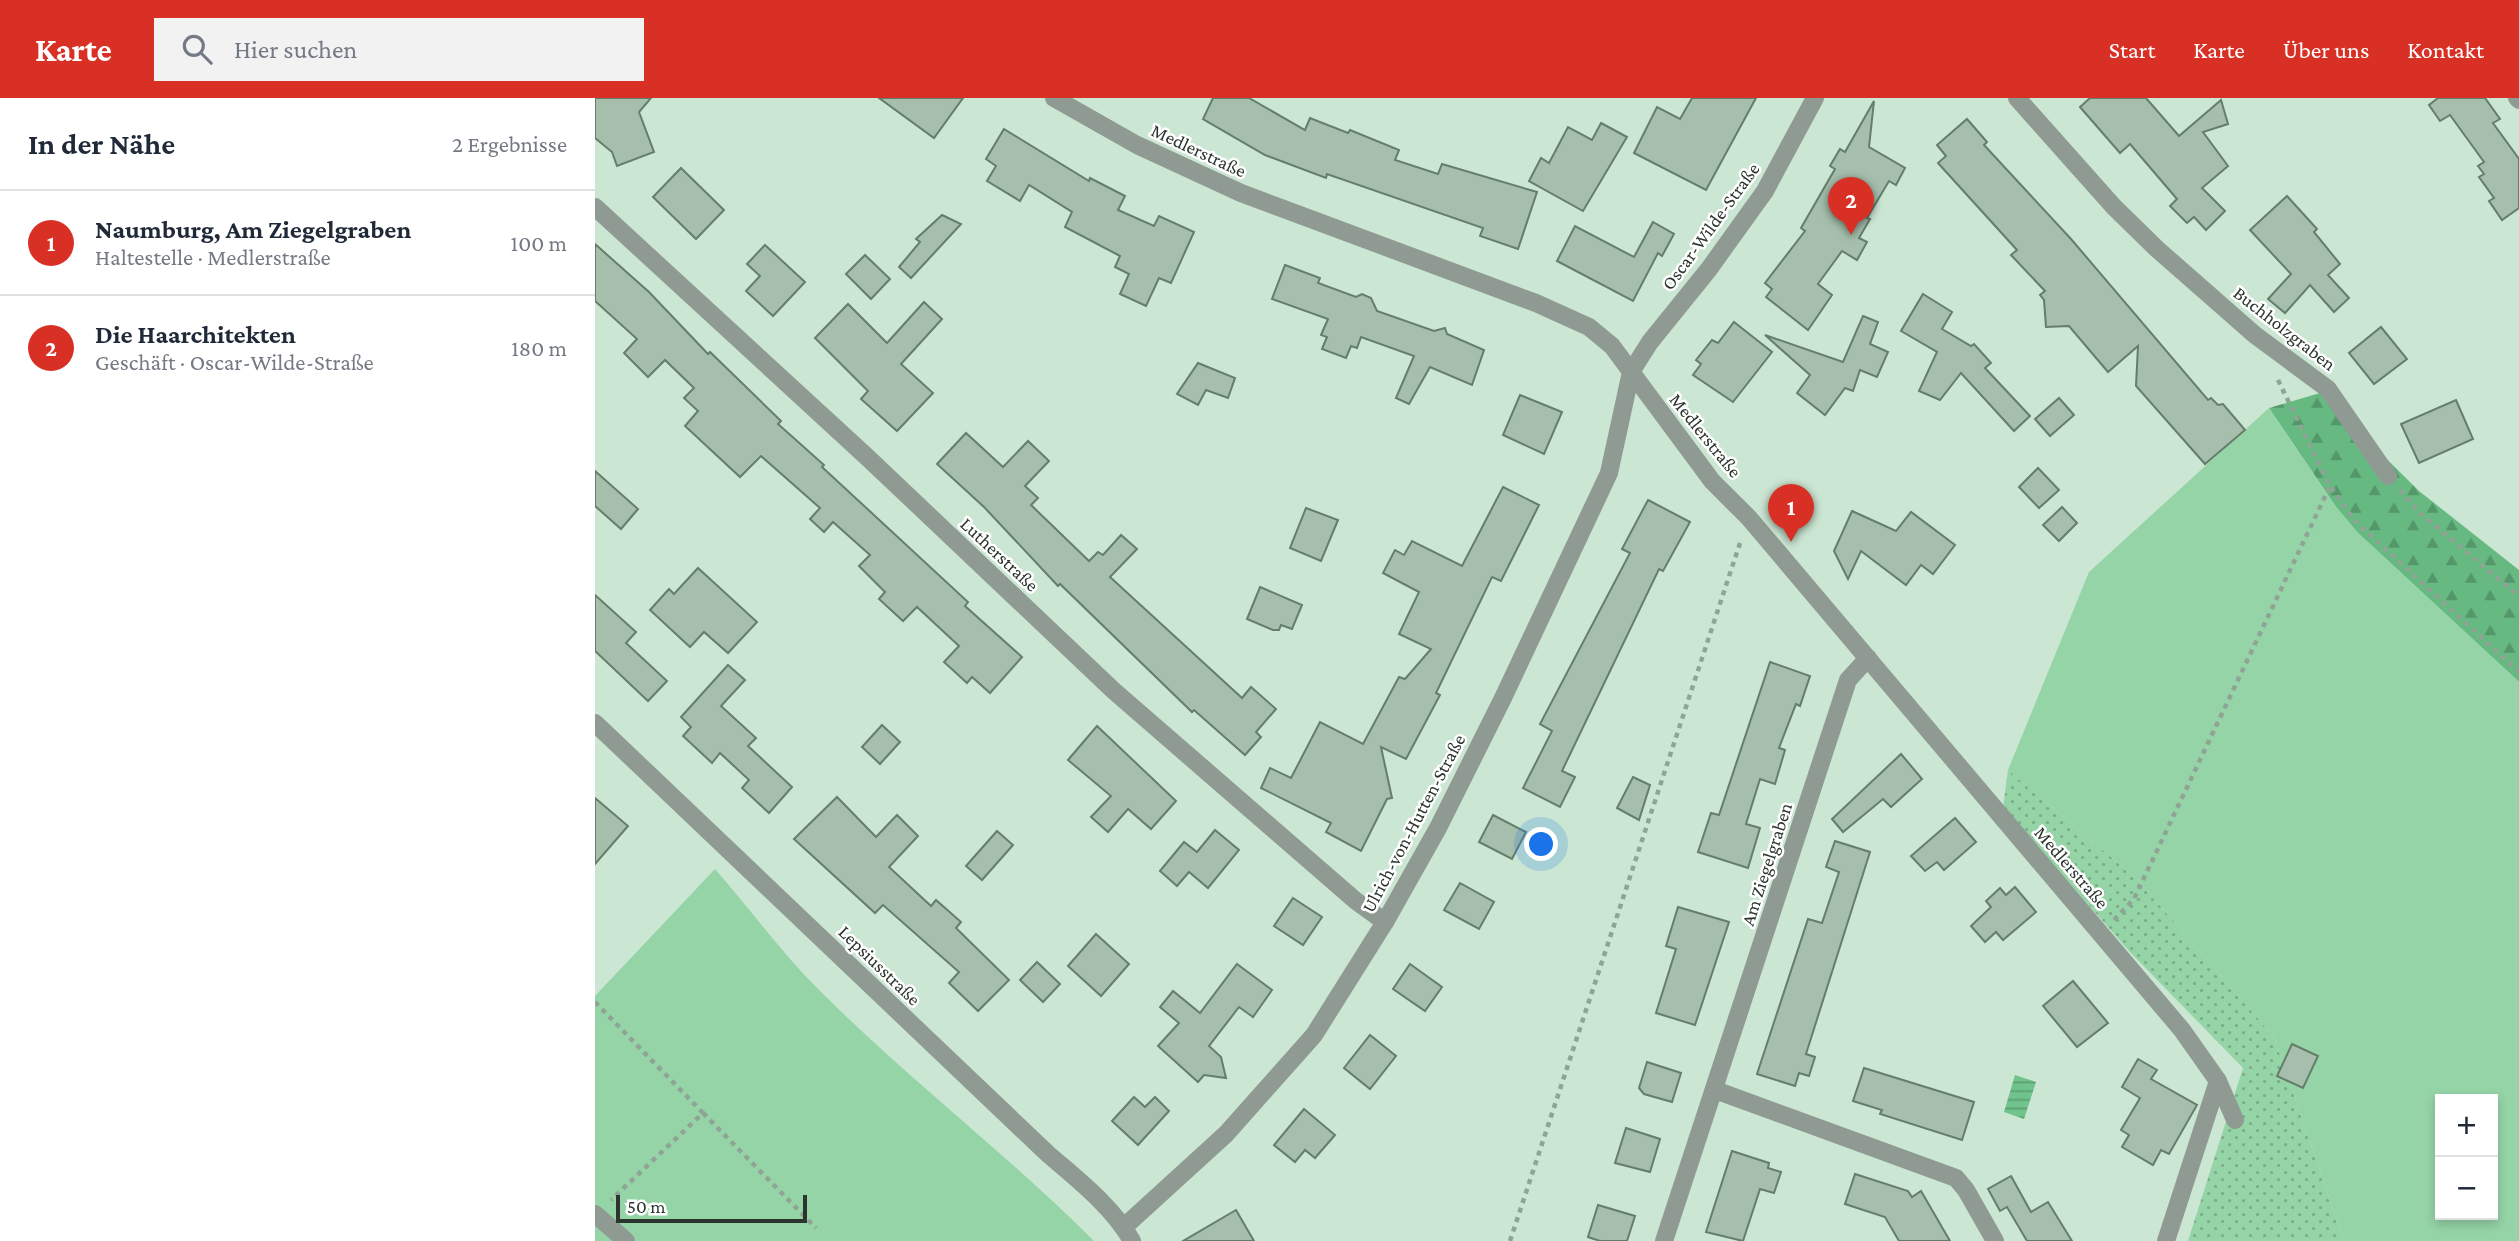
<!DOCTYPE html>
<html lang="de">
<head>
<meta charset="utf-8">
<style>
  body { margin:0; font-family:"Crimson Pro",serif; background:#f2f2f3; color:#1f2937 }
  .controls { position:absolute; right:21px; bottom:21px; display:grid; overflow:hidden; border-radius:0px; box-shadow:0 4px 10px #0003 }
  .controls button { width:63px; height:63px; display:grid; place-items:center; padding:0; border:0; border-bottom:2px solid #e0e1e3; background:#fff; color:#1f2937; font:35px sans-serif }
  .scale { position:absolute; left:21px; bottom:18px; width:191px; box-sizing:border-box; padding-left:7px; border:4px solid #2b352e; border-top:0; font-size:19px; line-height:24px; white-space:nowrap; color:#2b352e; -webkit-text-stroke:5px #fff; paint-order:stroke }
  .you { position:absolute; left:947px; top:747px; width:24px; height:24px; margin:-18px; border:5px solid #fff; border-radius:50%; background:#1a73e8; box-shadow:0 0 0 10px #1a73e833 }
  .badge { display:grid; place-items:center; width:46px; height:46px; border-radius:50%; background:#d93025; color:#fff; font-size:23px; font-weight:700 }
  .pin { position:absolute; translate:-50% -58px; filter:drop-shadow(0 2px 4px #0008) }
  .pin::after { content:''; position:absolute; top:37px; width:24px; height:21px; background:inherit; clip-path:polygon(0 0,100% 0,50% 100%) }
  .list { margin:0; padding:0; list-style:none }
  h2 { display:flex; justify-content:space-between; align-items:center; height:91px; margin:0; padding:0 28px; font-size:30px }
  h2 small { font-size:23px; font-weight:400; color:#747a83 }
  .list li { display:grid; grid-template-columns:46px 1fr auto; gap:21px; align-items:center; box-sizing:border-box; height:105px; padding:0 28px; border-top:2px solid #e0e1e3 }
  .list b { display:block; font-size:26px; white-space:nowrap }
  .list p { margin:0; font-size:23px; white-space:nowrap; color:#747a83 }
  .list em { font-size:23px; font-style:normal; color:#747a83 }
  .icon { flex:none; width:38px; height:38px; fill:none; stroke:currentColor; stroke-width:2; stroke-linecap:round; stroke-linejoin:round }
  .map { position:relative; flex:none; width:1924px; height:1143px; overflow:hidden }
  header { display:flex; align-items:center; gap:42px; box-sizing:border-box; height:98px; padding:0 35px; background:#d93025; color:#fff }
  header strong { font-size:33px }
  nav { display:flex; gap:38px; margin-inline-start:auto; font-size:24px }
  .search { width:490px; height:63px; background:#f2f2f3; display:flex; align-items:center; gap:18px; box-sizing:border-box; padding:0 24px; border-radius:0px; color:#747a83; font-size:26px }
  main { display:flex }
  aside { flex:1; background:#fff }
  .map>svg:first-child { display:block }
  .grass { fill:url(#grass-dots) }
  .forest { fill:url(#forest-firs) }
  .green { fill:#95d4a7; fill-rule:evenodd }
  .water { fill:url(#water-rules) }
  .building { fill:#a5bfac; stroke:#657d6b; stroke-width:2 }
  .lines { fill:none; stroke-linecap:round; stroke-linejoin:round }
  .path { stroke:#8fa495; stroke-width:4.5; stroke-dasharray:5 5; stroke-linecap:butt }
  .minor { stroke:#8f9a92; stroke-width:18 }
  .labels { text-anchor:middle; stroke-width:5; stroke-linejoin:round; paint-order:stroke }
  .street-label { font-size:19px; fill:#2b352e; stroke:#fff }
</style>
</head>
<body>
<header>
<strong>Karte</strong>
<div class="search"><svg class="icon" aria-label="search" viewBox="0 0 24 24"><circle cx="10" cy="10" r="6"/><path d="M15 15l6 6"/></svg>Hier suchen</div>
<nav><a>Start</a><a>Karte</a><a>Über uns</a><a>Kontakt</a></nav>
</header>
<main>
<aside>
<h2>In der Nähe<small>2 Ergebnisse</small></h2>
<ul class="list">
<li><span class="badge">1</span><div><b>Naumburg, Am Ziegelgraben</b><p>Haltestelle · Medlerstraße</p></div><em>100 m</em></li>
<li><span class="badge">2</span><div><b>Die Haarchitekten</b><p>Geschäft · Oscar-Wilde-Straße</p></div><em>180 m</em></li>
</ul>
</aside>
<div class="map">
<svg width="1924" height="1143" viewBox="0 0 1924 1143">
  <defs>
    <pattern id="grass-dots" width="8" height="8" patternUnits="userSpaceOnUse" patternTransform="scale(1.75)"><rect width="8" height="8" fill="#95d4a7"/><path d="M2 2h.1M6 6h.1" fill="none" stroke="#7aad88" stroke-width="1.8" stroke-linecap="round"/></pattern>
    <pattern id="forest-firs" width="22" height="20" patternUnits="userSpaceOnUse" patternTransform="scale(1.75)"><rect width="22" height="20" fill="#66b981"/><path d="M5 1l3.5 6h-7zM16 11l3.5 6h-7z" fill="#54976a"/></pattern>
    <pattern id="water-rules" width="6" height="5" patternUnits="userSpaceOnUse" patternTransform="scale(1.75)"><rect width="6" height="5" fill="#70c38b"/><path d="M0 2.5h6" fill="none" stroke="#5c9f72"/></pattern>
  </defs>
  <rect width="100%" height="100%" fill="#cbe6d2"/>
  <path class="grass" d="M 1413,672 L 1541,780 L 1679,939 L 1749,1143 L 1593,1143 L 1648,970 L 1535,854 L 1408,710 Z"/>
  <path class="forest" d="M 1725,295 L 1824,393 L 1924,472 L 1924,584 L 1763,435 L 1741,409 L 1674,310 Z"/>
  <g class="green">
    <path d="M 1674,310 L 1741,409 L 1763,435 L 1924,584 L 1924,1143 L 1749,1143 L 1679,939 L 1541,780 L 1413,672 L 1494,474 ZM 1845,1001 L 1898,1001 L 1898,1117 L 1845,1117 Z"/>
    <path d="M 120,771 C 155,811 187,855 224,892 C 312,980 411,1055 499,1143 L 0,1143 L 0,898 Z"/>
  </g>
  <path class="water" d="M 1420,977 L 1441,984 L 1429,1021 L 1409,1014 Z"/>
  <g class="building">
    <path d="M 0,0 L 56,0 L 44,14 L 59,54 L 22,68 L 17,54 L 0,40 Z"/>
    <path d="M 284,0 L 368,0 L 339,40 Z"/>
    <path d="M 618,0 L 654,0 L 710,32 L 715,20 L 753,35 L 755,32 L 804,52 L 800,62 L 843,76 L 847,66 L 942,94 L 923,151 L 885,138 L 888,130 L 732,76 L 731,80 L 670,57 L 608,21 Z"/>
    <path d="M 1097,0 L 1161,0 L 1111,92 L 1039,55 L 1062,9 L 1085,21 Z"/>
    <path d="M 1495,0 L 1551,0 L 1584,38 L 1626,2 L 1633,26 L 1608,34 L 1633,68 L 1607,90 L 1630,113 L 1611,132 L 1599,119 L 1592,125 L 1575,108 L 1582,101 L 1535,46 L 1525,55 L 1485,9 Z"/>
    <path d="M 1843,0 L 1890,0 L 1905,21 L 1898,25 L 1924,61 L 1924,110 L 1907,122 L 1894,103 L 1899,100 L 1884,79 L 1889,76 L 1883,68 L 1889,64 L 1855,17 L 1845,23 L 1834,7 Z"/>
    <path d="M 1279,3 L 1274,49 L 1310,70 L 1301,87 L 1294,83 L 1272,120 L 1275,121 L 1264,140 L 1272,144 L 1262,162 L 1247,153 L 1223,186 L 1237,197 L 1213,232 L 1171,199 L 1177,191 L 1170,185 L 1210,133 L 1206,130 L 1240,71 L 1235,68 L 1245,51 L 1250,54 Z"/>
    <path d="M 1372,21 L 1392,44 L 1389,47 L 1476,141 L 1613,302 L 1616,300 L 1623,307 L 1628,306 L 1650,332 L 1610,366 L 1541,288 L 1543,248 L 1513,274 L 1474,228 L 1451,229 L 1449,202 L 1445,197 L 1450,193 L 1416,157 L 1422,152 L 1343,65 L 1351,58 L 1342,47 Z"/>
    <path d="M 1006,25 L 1032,39 L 988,113 L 934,83 L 946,60 L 954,65 L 973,29 L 997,42 Z"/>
    <path d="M 409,31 L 494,83 L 495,80 L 530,98 L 523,112 L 559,128 L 564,118 L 599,134 L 576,185 L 564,180 L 551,208 L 525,196 L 534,176 L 520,169 L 525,158 L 470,129 L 477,114 L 434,87 L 425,103 L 392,83 L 401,68 L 391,61 Z"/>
    <path d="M 86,70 L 129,112 L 101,141 L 58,99 Z"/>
    <path d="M 1692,98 L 1722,131 L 1719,134 L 1745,166 L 1733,177 L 1754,200 L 1739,214 L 1715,187 L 1690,215 L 1673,201 L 1696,176 L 1655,132 Z"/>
    <path d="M 347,117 L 366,126 L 316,180 L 304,169 L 325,144 L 321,141 Z"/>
    <path d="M 1058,124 L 1079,136 L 1067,158 L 1063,155 L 1038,203 L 962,163 L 980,128 L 1039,159 Z"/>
    <path d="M 0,146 L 54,194 L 113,256 L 115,254 L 186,323 L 183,326 L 229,367 L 227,369 L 373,504 L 370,508 L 427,559 L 395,595 L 377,579 L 372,585 L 349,564 L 364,548 L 322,509 L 308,523 L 284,501 L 290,494 L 264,468 L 275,457 L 238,424 L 229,434 L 215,421 L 225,410 L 166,358 L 145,379 L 90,328 L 103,313 L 89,300 L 99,290 L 70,262 L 53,279 L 29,255 L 42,241 L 0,203 Z"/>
    <path d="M 170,147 L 210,184 L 178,218 L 151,193 L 165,178 L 152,166 Z"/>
    <path d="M 270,157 L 295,181 L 276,201 L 251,176 Z"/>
    <path d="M 690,167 L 725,180 L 723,185 L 761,199 L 767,196 L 776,200 L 782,213 L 839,233 L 850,230 L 852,236 L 889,252 L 877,287 L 835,269 L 814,306 L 801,300 L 819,258 L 766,239 L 762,250 L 756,248 L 751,260 L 727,251 L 732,239 L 726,237 L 733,221 L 677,201 Z"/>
    <path d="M 1328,196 L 1357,214 L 1347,231 L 1376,248 L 1379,246 L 1396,265 L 1390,270 L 1435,318 L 1419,333 L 1366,275 L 1345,302 L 1324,293 L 1342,254 L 1306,233 Z"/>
    <path d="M 329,204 L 347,221 L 306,266 L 338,295 L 302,333 L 266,301 L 273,293 L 220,240 L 253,206 L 292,245 Z"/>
    <path d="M 1268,218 L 1283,224 L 1275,246 L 1293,254 L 1282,279 L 1265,272 L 1258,293 L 1250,290 L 1230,317 L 1202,295 L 1215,277 L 1170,237 L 1248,264 Z"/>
    <path d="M 1139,224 L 1177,254 L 1138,304 L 1098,277 L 1106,266 L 1101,262 L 1117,242 L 1123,245 Z"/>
    <path d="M 1786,229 L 1812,261 L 1779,286 L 1754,255 Z"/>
    <path d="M 603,265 L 640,280 L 633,300 L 611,292 L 603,307 L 582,296 Z"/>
    <path d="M 925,297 L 967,314 L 949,356 L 908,337 Z"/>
    <path d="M 1464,300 L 1479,317 L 1455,338 L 1440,321 Z"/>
    <path d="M 1861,302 L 1878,341 L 1824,365 L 1806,326 Z"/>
    <path d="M 371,335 L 408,369 L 433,343 L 454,363 L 430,388 L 443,400 L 436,407 L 494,463 L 503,454 L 508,457 L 526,437 L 542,451 L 515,479 L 647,600 L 656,589 L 681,611 L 661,634 L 666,639 L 650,657 L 599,612 L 597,614 L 465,486 L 463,488 L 389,409 L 342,366 Z"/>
    <path d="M 1443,370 L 1464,392 L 1444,410 L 1424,389 Z"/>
    <path d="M 0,373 L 43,411 L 26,431 L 0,408 Z"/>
    <path d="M 908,389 L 944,407 L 906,483 L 897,479 L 841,595 L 845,597 L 811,661 L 786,649 L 797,700 L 792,701 L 766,753 L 731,734 L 736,725 L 666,690 L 675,670 L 696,680 L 725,624 L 768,646 L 804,579 L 810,581 L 836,551 L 804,536 L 824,494 L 788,475 L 800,452 L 809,457 L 817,443 L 867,468 Z"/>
    <path d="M 1053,402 L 1095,424 L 1068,473 L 1064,471 L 967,673 L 980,679 L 965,709 L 928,690 L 957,633 L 945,626 L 1035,455 L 1027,451 Z"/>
    <path d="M 1467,409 L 1482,425 L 1464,443 L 1448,427 Z"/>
    <path d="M 711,410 L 743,422 L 726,463 L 695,450 Z"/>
    <path d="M 1257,413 L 1301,433 L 1316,414 L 1360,447 L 1338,476 L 1326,467 L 1311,487 L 1266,453 L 1253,481 L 1239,453 Z"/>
    <path d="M 103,470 L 162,524 L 133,555 L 109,534 L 95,549 L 55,512 L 74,491 L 79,496 Z"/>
    <path d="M 665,489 L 707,507 L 697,531 L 686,527 L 684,532 L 678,532 L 652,521 Z"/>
    <path d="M 0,497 L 41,534 L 31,545 L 72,583 L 53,603 L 0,553 Z"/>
    <path d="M 1175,564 L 1215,578 L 1205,608 L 1201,606 L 1184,650 L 1190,652 L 1180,686 L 1165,681 L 1151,726 L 1165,730 L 1153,770 L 1103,754 L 1116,715 L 1124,717 Z"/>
    <path d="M 133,567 L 150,582 L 126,608 L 161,640 L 153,648 L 197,689 L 174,715 L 147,690 L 154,682 L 125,655 L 117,665 L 88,638 L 96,629 L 86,619 Z"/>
    <path d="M 287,627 L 305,644 L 285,666 L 267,649 Z"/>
    <path d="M 502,628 L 581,703 L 556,731 L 533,711 L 513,734 L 496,719 L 516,698 L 473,662 Z"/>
    <path d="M 1306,656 L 1327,681 L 1296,709 L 1288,701 L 1248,734 L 1237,721 Z"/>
    <path d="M 1038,679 L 1055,687 L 1044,722 L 1022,710 Z"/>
    <path d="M 242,699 L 281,739 L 302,717 L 323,738 L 294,769 L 336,808 L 341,802 L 366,824 L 361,830 L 414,882 L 383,913 L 354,885 L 364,874 L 288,807 L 280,815 L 199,741 Z"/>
    <path d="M 0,700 L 33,728 L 0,766 Z"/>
    <path d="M 898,717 L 931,734 L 917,761 L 884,744 Z"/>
    <path d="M 1360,720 L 1381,744 L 1349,772 L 1342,764 L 1330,773 L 1316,758 Z"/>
    <path d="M 620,732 L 644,752 L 613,790 L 594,774 L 582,788 L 565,773 L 589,744 L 602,754 Z"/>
    <path d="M 402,733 L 418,747 L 387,782 L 371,768 Z"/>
    <path d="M 1240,743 L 1275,754 L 1211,956 L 1220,959 L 1214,978 L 1204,975 L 1200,988 L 1162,976 L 1213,821 L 1227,825 L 1244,774 L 1231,769 Z"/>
    <path d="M 865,785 L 899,804 L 884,831 L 849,812 Z"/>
    <path d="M 1420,789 L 1441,814 L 1408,842 L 1401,834 L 1390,844 L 1376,828 L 1396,809 L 1391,803 L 1405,790 L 1411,797 Z"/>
    <path d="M 698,800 L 727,819 L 708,847 L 679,828 Z"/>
    <path d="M 1083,809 L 1134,824 L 1100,927 L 1061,915 L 1081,851 L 1071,848 Z"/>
    <path d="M 501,836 L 534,866 L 506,898 L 473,868 Z"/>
    <path d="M 442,864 L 465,886 L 448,904 L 425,882 Z"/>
    <path d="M 642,866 L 677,892 L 658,919 L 644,909 L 614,948 L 626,959 L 631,980 L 609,977 L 603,984 L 563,948 L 584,925 L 565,909 L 578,893 L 605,915 Z"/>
    <path d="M 815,866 L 847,889 L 830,913 L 798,891 Z"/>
    <path d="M 1478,883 L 1513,925 L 1482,949 L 1448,908 Z"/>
    <path d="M 775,937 L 801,958 L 775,991 L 749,970 Z"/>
    <path d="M 1697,946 L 1723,958 L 1708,990 L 1682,978 Z"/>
    <path d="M 1543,961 L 1562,972 L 1556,981 L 1602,1007 L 1574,1056 L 1566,1052 L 1558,1067 L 1527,1049 L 1534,1037 L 1526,1032 L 1545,1000 L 1527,989 Z"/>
    <path d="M 1052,964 L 1086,975 L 1077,1004 L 1049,996 L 1044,990 Z"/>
    <path d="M 1269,970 L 1379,1004 L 1367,1042 L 1285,1016 L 1287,1012 L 1258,1003 Z"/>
    <path d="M 539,999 L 550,1009 L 560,999 L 574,1013 L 543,1047 L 517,1023 Z"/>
    <path d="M 709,1011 L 740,1037 L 720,1060 L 710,1052 L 700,1064 L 679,1047 Z"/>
    <path d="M 1031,1030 L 1065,1041 L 1055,1074 L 1020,1065 Z"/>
    <path d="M 1137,1053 L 1174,1065 L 1173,1070 L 1186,1074 L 1179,1095 L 1165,1091 L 1148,1143 L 1111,1134 Z"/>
    <path d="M 1260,1076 L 1313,1093 L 1317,1099 L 1326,1093 L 1355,1143 L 1304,1143 L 1290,1119 L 1250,1106 Z"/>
    <path d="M 1416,1078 L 1436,1114 L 1453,1104 L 1477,1143 L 1432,1143 L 1412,1109 L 1405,1113 L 1393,1091 Z"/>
    <path d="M 1003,1107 L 1040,1118 L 1032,1143 L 1005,1143 L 993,1139 Z"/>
    <path d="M 641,1112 L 659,1143 L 588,1143 Z"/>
  </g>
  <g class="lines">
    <g class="path">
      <path d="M 1683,282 L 1735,388 L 1760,423 L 1924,574"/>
      <path d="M 1805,392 L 1826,416 L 1924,498"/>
      <path d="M 1519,822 L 1539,801 L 1735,388"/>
      <path d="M 0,904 L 108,1015 L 16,1102"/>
      <path d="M 108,1015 L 221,1130"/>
      <path d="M 915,1143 L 1146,442"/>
    </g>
    <g class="minor">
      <path d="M 459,0 L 542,47 L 646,95 L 941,205 L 994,229 L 1017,248 L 1117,383 L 1154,420 L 1587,932 L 1623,983 L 1640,1022"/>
      <path d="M 1422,0 L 1519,109 L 1562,151 L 1660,237 L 1733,291 L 1793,378"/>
      <path d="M 1922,0 L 1924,2"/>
      <path d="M 0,109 L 272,359 L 519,593 L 761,803 L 790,824"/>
      <path d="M 0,625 L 453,1056 C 483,1082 517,1108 537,1143"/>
      <path d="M 1120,992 L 1361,1080 L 1371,1092 L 1400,1143"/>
      <path d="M 0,1116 L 31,1143"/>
      <path d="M 529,1129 L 631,1036 L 719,937 L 790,824 L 843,730 L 908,600 L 1014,375 L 1036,274 L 1055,244 L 1114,171 L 1170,93 L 1220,0"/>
      <path d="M 1069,1143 L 1253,582 L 1273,560"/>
      <path d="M 1571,1143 L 1623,983"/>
    </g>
  </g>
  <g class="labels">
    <g class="street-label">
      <text transform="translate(604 52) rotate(25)" y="7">Medlerstraße</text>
      <text transform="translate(1115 128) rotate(-54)" y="7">Oscar-Wilde-Straße</text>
      <text transform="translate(1690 230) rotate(38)" y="7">Buchholzgraben</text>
      <text transform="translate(1111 337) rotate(51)" y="7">Medlerstraße</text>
      <text transform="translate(405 456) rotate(43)" y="7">Lutherstraße</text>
      <text transform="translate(818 725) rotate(-62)" y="7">Ulrich-von-Hutten-Straße</text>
      <text transform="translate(1171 766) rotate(-72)" y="7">Am Ziegelgraben</text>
      <text transform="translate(1477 769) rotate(49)" y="7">Medlerstraße</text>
      <text transform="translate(285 867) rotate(44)" y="7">Lepsiusstraße</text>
    </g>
  </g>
</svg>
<div class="controls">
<button>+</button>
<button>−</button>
</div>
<div class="scale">50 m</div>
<div class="you"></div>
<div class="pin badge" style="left:1196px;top:444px">1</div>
<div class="pin badge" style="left:1256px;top:137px">2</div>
</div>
</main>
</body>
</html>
